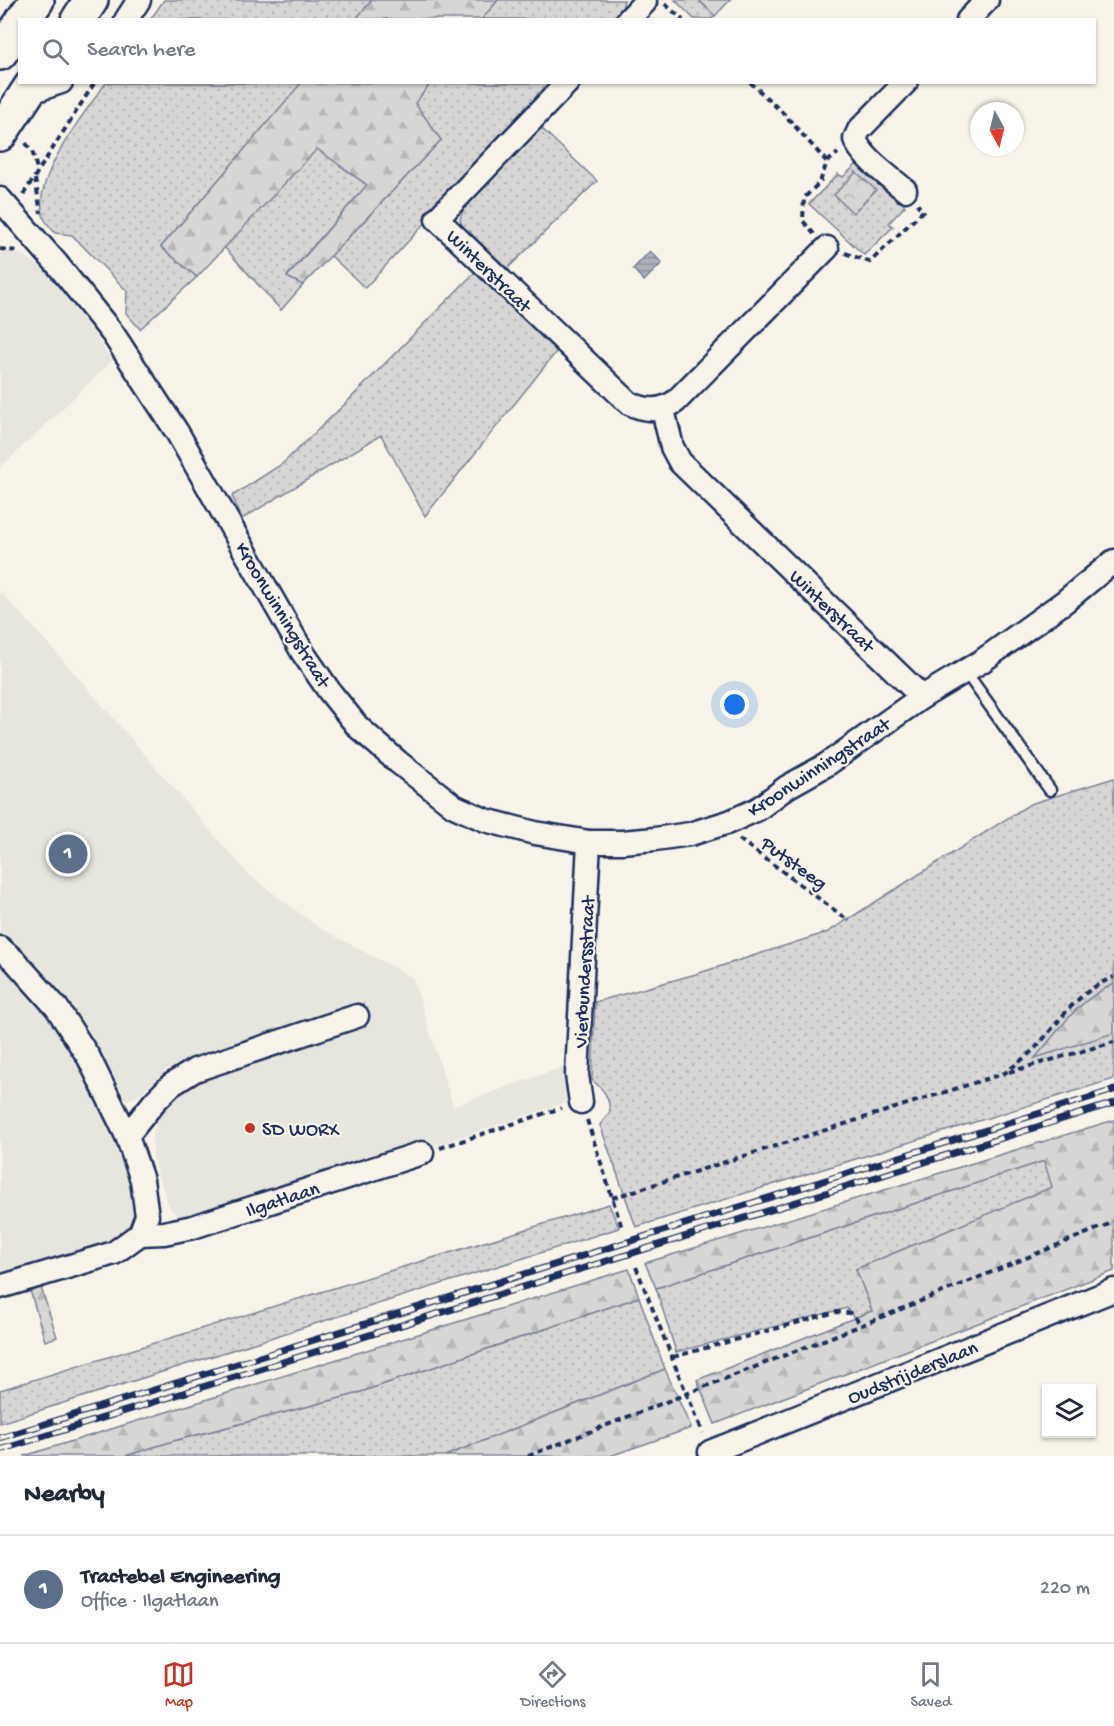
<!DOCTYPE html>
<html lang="en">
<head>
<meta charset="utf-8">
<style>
  body { margin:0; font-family:"Gochi Hand",sans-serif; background:#f2f2f3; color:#1f2937 }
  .controls { position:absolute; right:18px; bottom:18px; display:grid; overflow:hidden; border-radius:0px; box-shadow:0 2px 4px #0004 }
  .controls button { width:54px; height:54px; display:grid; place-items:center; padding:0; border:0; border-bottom:2px solid #e0e1e3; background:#fff; color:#1f2937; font:30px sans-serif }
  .compass { position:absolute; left:970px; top:102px; width:54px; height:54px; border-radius:50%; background:#fff; box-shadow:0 2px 4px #0004; rotate:173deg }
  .you { position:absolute; left:735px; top:705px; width:21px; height:21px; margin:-15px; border:4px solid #fff; border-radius:50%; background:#1a73e8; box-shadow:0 0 0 9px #1a73e833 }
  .badge { display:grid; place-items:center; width:39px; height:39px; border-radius:50%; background:#c8321e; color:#fff; font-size:20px; font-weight:700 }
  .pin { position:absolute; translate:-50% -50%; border:3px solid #fff; box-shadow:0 2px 6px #0006 }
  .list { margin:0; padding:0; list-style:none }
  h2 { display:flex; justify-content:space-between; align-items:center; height:78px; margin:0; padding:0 24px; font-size:26px }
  h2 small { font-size:20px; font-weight:400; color:#747a83 }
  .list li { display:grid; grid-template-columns:39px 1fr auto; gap:18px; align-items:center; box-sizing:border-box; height:108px; padding:0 24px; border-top:2px solid #e0e1e3 }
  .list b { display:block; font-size:22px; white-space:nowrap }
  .list p { margin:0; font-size:20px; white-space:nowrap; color:#747a83 }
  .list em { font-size:20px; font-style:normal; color:#747a83 }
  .icon { flex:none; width:33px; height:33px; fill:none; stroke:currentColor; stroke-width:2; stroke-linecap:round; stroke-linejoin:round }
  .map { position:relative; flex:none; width:1114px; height:1456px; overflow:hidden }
  .search { position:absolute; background:#fff; box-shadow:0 2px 4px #0004; left:18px; right:18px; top:18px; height:66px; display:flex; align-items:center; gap:15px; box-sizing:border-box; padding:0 21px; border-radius:0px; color:#747a83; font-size:22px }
  .sheet { height:186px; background:#fff }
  nav { display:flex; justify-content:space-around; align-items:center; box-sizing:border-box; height:84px; border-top:2px solid #e0e1e3; background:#fff; font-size:16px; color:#747a83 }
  nav a { display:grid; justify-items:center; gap:3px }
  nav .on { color:#c8321e }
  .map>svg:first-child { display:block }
  .built { fill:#e6e5de }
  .grass { fill:url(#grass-dots); stroke:#798299; stroke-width:1.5 }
  .forest { fill:url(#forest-firs); stroke:#798299; stroke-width:1.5 }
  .park { fill:url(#park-crowns); stroke:#798299; stroke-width:1.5 }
  .water { fill:url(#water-rules); stroke:#727c95; stroke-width:1.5 }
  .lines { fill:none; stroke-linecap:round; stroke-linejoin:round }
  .service-casing { stroke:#1b2f5e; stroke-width:15 }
  .minor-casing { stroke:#1b2f5e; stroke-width:27 }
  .trunk-casing { stroke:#1b2f5e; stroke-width:38 }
  .path { stroke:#1b2f5e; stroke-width:4; stroke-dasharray:6 4.5; stroke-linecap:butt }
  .service { stroke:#f7f3e8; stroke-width:10 }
  .minor { stroke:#f7f3e8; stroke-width:22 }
  .trunk { stroke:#f7f3e8; stroke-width:33 }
  .rail-casing { stroke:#1b2f5e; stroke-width:7 }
  .rail { stroke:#f7f3e8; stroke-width:4.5; stroke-dasharray:14; stroke-linecap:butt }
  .path-bridge { stroke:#1b2f5e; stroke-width:4; stroke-dasharray:6 4.5; stroke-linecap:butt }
  .poi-dot { fill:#c8321e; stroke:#f7f3e8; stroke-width:2 }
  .labels { text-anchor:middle; stroke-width:4.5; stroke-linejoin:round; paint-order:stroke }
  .street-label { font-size:20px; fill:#1b2f5e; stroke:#f7f3e8 }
  .poi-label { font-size:20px; fill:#1b2f5e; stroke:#f7f3e8; text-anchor:start }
</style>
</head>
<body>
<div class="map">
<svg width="1114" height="1456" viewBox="0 0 1114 1456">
  <defs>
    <pattern id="grass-dots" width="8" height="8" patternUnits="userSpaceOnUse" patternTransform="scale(1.5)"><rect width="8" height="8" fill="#d7d6d4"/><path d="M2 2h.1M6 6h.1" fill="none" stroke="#b8b8b8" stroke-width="1.8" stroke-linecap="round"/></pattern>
    <pattern id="forest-firs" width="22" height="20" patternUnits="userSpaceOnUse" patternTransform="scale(1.5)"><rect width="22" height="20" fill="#d7d6d4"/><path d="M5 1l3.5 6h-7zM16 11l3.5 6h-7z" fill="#b8b8b8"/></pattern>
    <pattern id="park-crowns" width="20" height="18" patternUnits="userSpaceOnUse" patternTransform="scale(1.5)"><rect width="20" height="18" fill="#d7d6d4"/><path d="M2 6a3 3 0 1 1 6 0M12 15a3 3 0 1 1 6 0" fill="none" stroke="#b8b8b8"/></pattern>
    <pattern id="water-rules" width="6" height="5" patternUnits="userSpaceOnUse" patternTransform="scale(1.5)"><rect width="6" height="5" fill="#acb0b9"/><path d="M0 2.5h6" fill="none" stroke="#8b909a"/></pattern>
  </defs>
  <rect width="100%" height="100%" fill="#f7f3e8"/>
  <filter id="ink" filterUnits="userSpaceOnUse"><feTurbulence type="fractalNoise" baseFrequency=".0167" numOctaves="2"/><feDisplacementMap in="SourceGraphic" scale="12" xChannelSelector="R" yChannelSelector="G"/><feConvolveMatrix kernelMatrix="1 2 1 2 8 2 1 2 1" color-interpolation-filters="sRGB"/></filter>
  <g filter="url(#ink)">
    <g class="built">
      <path d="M 8,251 L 22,255 L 42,267 L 94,334 L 112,361 L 0,468 L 0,254 Z"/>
      <path d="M 0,591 L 62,659 L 248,874 L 318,927 L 413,978 L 453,1106 L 569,1065 L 567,1102 L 433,1146 L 431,1141 L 202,1214 L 180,1216 L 170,1209 L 154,1164 L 152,1136 L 161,1110 L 185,1087 L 364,1023 L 358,1005 L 167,1069 L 138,1096 L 126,1100 L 101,1052 L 32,959 L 0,933 Z"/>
      <path d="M 0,964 L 26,989 L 69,1043 L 124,1153 L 138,1211 L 135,1223 L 126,1233 L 99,1248 L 0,1276 Z"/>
    </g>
    <g class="grass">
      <path d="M 164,0 L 372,0 L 356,19 L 150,20 Z"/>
      <path d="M 498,0 L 624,0 L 622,9 L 613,19 L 482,19 Z"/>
      <path d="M 675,0 L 699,0 L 715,16 L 711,19 L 694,19 Z"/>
      <path d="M 106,83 L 302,83 L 161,247 L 197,277 L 140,329 L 126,313 L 127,291 L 72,235 L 55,233 C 51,228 46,223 44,218 C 29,181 85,112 106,83 Z"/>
      <path d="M 431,83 L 555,83 L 365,288 L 331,256 L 441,140 L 414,103 Z"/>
      <path d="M 536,123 L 597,181 L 506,270 L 463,229 L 460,219 L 466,201 Z"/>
      <path d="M 317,148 L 367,185 L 287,276 L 303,285 L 281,310 L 224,247 Z"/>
      <path d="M 860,161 L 905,206 L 889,223 L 893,227 L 864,255 L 809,204 L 838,174 L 843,177 Z"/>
      <path d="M 478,269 L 560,347 L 425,516 L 381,435 L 242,519 L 232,496 L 282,464 L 346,403 Z"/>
      <path d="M 1114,778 L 1114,1079 L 636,1227 L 600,1125 L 610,1112 C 609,1096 604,1090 592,1080 L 595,1002 L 696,974 L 828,932 L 1030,804 Z"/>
      <path d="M 1044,1161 L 1053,1187 L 856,1269 L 872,1311 L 854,1318 L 847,1308 L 676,1352 L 656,1288 Z"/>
      <path d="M 609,1204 L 619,1228 L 0,1423 L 0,1390 Z"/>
      <path d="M 639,1297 L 665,1369 L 445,1456 L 125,1456 L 173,1441 L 352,1395 Z"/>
    </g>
    <g class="forest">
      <path d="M 372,0 L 498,0 L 482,19 L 356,19 Z"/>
      <path d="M 699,0 L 730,0 L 715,16 Z"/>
      <path d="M 302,82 L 431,83 L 415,103 L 441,140 L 303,285 L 287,277 L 367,185 L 317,149 L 197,277 L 161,247 Z"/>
      <path d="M 1114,984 L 1114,1033 L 1035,1058 C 1061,1028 1076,1001 1114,984 Z"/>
      <path d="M 1114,1120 L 1114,1271 L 715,1424 L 697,1380 L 872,1311 L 856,1269 L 1052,1187 L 1044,1161 L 656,1288 L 645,1263 Z"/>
      <path d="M 629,1269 L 639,1297 L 352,1395 L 173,1441 L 125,1456 L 24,1456 Z"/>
      <path d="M 40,1284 L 57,1337 L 45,1341 L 29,1287 Z"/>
      <path d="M 665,1369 L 691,1428 L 610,1456 L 445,1456 Z"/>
    </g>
    <path class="park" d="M 856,172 L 876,190 L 853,213 L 834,195 Z"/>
    <path class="water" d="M 650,251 L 662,263 L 644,281 L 633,269 Z"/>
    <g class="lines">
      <g class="service-casing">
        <path id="service" d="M 965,671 L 1050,790"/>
      </g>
      <g class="minor-casing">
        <g id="minor">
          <path d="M 126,20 L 139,0"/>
          <path d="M 628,20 L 645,2"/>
          <path d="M 968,20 L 987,0"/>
          <path d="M 568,82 L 437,219 L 629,403 C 646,411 659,412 675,402 L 827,248"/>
          <path d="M 25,94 L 61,82"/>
          <path d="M 905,190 C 890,177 861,157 855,139 L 859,130 L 906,82"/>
          <path d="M 0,199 L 57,264 L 113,334 L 177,432 L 303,653 L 330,692 L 358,727 L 398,762 L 454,806 L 485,820 L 535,833 L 589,842 L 622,842 L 655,839 L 690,834 L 729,822 L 758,809 L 787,787 L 826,765 L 922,697 L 982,661 L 1064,602 L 1114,561"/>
          <path d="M 663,410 L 672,447 L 680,462 L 922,697"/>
          <path d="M 0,948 L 14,960 L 57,1008 L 89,1058 L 127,1136 L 142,1180 L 147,1216 L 140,1234 L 114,1253 L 0,1287"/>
          <path d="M 581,1102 L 577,1075 L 589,842"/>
          <path d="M 127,1136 L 155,1101 L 171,1085 L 195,1070 L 357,1016"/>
          <path d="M 140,1234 L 164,1233 L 193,1227 L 422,1153"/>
          <path d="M 712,1456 L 710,1452 L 1114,1290"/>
        </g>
      </g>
      <g class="trunk-casing">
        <g id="trunk">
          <path d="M 23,20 L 37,0"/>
          <path d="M 78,20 L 91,0"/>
          <path d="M 0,53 L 20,25"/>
          <path d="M 0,134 L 34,82"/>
        </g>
      </g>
      <g class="path">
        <path d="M 665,4 L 683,20"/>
        <path d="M 750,82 L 784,114 L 827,162"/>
        <path d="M 26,143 L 33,154 L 37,169"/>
        <path d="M 35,179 L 41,213"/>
        <path d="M 23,195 L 95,82"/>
        <path d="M 814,234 L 803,221 L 804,198 L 820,182 L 827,162 L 838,153"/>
        <path d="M 0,249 L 18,251"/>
        <path d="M 845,253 L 870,262 L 923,211 L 917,204"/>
        <path d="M 739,839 L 849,921"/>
        <path d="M 1009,1072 L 1114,1042"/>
        <path d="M 587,1120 L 622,1228"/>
        <path d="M 440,1148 L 561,1108"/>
        <path d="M 612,1198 L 1005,1073 C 1016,1064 1028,1056 1038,1045 C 1063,1017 1077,992 1114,977"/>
        <path d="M 636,1267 L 678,1373"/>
        <path d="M 673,1357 L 836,1312 L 850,1313 L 862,1325"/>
        <path d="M 699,1423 L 703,1433"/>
        <path d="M 528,1456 L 862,1325 L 1114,1222"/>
      </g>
      <use href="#service" class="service"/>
      <use href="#minor" class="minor"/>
      <use href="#trunk" class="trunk"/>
      <g class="rail-casing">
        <g id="rail">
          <path d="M 0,1438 L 1114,1090"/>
          <path d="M 0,1450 L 1114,1103"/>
        </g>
      </g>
      <use href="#rail" class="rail"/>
      <path class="path-bridge" d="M 678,1373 L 699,1423"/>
    </g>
  </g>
  <circle class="poi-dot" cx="250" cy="1128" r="6"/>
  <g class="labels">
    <g class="street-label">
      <text transform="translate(490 270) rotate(44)" y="7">Winterstraat</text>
      <text transform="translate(833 610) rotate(44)" y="7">Winterstraat</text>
      <text transform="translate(284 614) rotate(59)" y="7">Kroonwinningstraat</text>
      <text transform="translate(818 766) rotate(-33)" y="7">Kroonwinningstraat</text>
      <text transform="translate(795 862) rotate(36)" y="7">Putsteeg</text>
      <text transform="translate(583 972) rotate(-87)" y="7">Vierbundersstraat</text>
      <text transform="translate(282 1198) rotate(-18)" y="7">Ilgatlaan</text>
      <text transform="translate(912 1371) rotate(-22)" y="7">Oudstrijderslaan</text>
    </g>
    <g class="poi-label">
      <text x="262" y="1135">SD WORX</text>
    </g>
  </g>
</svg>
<div class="controls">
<button><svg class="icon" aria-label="layers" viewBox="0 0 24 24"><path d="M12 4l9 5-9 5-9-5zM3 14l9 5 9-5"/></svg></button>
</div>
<svg class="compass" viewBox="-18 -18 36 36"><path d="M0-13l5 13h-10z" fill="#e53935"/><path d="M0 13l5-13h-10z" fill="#747a83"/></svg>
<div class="you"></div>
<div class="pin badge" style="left:68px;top:854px;background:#5c6f8a">1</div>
<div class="search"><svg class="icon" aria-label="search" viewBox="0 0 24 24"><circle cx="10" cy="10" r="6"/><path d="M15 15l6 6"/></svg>Search here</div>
</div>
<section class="sheet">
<h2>Nearby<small></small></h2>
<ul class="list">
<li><span class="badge" style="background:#5c6f8a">1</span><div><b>Tractebel Engineering</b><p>Office · Ilgatlaan</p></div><em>220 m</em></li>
</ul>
</section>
<nav>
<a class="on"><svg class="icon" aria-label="map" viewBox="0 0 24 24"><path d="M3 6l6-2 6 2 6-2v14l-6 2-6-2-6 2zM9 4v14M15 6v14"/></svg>Map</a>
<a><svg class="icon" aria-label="directions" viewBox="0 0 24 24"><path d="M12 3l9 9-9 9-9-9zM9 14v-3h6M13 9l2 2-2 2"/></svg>Directions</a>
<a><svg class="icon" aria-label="saved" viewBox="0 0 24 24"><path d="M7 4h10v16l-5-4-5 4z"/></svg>Saved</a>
</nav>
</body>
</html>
